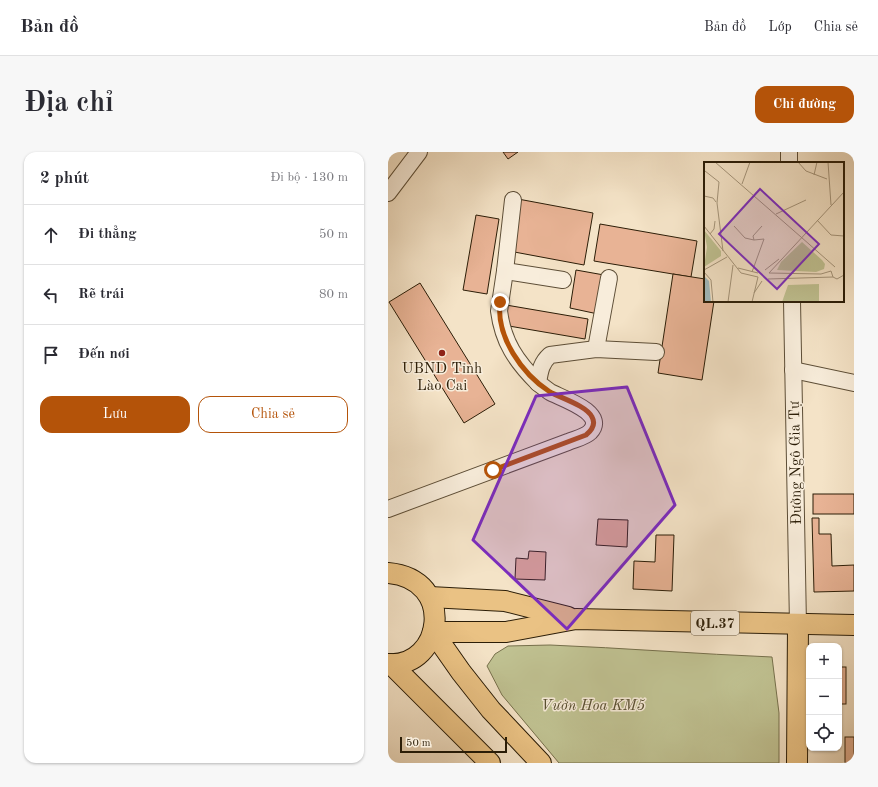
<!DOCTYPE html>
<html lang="vi">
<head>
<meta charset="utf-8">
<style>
  body { margin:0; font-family:"Old Standard TT",serif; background:#f7f7f7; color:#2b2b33 }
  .controls { position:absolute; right:12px; bottom:12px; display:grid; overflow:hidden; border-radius:8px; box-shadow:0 1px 3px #0004 }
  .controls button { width:36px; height:36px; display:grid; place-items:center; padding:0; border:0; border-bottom:1px solid #e1e1e2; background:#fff; color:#2b2b33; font:20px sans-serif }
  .scale { position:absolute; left:12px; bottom:10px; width:107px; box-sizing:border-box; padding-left:4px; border:2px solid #2b1d07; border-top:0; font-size:11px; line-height:14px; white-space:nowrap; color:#2b1d07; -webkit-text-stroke:3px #f8eddb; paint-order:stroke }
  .stop { position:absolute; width:12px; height:12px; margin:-9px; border:3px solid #b45309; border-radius:50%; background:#fff }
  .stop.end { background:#b45309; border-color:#fff; box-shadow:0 1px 4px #0008 }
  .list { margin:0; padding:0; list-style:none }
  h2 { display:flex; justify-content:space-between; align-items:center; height:52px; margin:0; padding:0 16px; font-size:17px }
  h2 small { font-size:13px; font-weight:400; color:#7c7c81 }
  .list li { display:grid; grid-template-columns:26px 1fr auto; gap:12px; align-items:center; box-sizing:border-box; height:60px; padding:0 16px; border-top:1px solid #e1e1e2 }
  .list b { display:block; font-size:15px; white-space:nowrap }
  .list em { font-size:13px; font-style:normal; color:#7c7c81 }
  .actions { display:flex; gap:8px; padding:12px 16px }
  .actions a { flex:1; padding:9px 0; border:1px solid #b45309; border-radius:12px; text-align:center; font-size:14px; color:#b45309 }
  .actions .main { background:#b45309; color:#fff }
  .icon { flex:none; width:22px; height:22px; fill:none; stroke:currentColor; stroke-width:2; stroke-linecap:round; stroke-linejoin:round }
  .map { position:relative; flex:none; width:466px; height:611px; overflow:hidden; border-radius:12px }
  header { display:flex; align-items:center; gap:24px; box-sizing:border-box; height:56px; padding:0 20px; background:#fff; border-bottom:1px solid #e1e1e2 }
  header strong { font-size:19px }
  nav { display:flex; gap:22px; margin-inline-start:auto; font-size:14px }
  .intro { display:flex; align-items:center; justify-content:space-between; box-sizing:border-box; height:96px; padding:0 24px }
  h1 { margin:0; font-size:28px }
  .button { padding:10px 18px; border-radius:12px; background:#b45309; color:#fff; font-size:14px; font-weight:700 }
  main { display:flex; gap:24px; padding:0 24px }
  aside { flex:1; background:#fff; border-radius:12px; box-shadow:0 1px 3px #0004 }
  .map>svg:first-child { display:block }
  .green { fill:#c0c292; stroke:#76704c }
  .building { fill:#e8b395; stroke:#2b1d07 }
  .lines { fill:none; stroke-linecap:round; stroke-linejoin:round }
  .minor-casing { stroke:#5d4e37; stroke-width:18 }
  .major-casing { stroke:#2b1d07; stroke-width:22 }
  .minor { stroke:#f8eddb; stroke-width:16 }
  .major { stroke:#eac284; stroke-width:20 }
  .route { stroke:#b45309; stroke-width:5 }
  .marked { fill:#7b2cbf; fill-opacity:0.2; stroke:#7b2cbf; stroke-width:3; stroke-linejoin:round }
  .poi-dot { fill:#8f2418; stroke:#f8eddb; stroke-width:1.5 }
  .labels { text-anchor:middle; stroke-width:3; stroke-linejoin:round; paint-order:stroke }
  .shield { fill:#f8eddb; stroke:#685b47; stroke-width:1 }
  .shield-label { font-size:14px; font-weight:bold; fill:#2b1d07 }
  .poi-label { font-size:15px; fill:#2b1d07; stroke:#f8eddb }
  .street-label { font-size:15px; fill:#2b1d07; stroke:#f8eddb }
  .park-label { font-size:15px; font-style:italic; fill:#584f31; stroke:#f8eddb }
  .inset-road { fill:none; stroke:#a4947a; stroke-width:1 }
  .view { fill:#7b2cbf; fill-opacity:0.15; stroke:#7b2cbf; stroke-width:2 }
  .inset-edge { fill:none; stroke:#2b1d07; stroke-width:2 }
</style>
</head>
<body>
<header>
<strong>Bản đồ</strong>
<nav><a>Bản đồ</a><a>Lớp</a><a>Chia sẻ</a></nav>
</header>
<div class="intro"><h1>Địa chỉ</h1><a class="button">Chỉ đường</a></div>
<main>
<aside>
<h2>2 phút<small>Đi bộ · 130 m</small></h2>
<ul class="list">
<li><svg class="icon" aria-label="ahead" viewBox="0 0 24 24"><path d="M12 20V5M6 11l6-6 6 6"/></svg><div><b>Đi thẳng</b></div><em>50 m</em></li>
<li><svg class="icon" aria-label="left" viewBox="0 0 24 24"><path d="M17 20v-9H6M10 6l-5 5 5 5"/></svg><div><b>Rẽ trái</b></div><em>80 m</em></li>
<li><svg class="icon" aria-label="arrive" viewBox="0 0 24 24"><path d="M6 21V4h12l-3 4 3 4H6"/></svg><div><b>Đến nơi</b></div></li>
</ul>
<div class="actions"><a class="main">Lưu</a><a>Chia sẻ</a></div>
</aside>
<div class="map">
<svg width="466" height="611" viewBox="0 0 466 611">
  <rect width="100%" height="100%" fill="#f4e3c7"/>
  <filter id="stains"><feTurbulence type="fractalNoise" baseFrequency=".005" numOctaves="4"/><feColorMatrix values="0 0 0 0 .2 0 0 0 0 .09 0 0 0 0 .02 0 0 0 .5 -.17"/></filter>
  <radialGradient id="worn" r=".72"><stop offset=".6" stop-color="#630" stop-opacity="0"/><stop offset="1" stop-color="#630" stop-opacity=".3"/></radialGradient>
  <path class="green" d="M 162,493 C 236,496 310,502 384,505 L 391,561 L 391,611 L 171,611 L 114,543 L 99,514 L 107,502 L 120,494 Z"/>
  <g class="building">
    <path d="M 115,0 L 130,0 L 120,7 Z"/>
    <path d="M 130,47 L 205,61 L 196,113 L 121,99 Z"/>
    <path d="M 88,63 L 111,67 L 99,142 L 75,138 Z"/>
    <path d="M 212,72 L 309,89 L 303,125 L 206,109 Z"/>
    <path d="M 188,118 L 216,123 L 210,162 L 182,156 Z"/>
    <path d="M 285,122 L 317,127 L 317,149 L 326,149 L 314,228 L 270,221 Z"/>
    <path d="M 32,131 L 107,252 L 76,271 L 1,150 Z"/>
    <path d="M 118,153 L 200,167 L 197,187 L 115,173 Z"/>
    <rect x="425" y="342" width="41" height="20"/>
    <path d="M 424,366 L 431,366 L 431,382 L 443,382 L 444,414 L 466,413 L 466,439 L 426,440 Z"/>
    <path d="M 210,367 L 240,368 L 239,395 L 208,393 Z"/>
    <path d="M 268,383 L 286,383 L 284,439 L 245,437 L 246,409 L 267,410 Z"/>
    <path d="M 141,399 L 158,400 L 157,428 L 127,427 L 128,406 L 140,407 Z"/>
    <rect x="451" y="515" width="7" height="37"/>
    <rect x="457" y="585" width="9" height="26"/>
  </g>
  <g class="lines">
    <g class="minor-casing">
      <g id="minor">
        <path d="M 401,0 L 401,11"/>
        <path d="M 0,41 L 31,0"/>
        <path d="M 125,48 L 117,119 L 111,159 C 115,190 128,209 150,231"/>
        <path d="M 117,119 L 175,128"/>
        <path d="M 404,149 L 410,473"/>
        <path d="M 208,197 L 221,126"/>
        <path d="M 405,218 L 466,231"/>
        <path d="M 0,357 L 180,290 C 187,287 197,285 202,280 C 220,261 173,246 162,240 C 158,237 154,234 150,231 C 152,219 153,211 162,203 L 208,197 L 268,200"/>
      </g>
    </g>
    <g class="major-casing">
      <g id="major">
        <path d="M 0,421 C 69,427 55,516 0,512"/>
        <path d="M 42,445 L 117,449 L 180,465"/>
        <path d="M 45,480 L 118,480 L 188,467 L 466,473"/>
        <path d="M 45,480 L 73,520 L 103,558 L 153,611"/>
        <path d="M 3,512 L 102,611"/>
        <path d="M 409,611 L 410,473"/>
      </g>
    </g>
    <use href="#minor" class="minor"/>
    <use href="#major" class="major"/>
  </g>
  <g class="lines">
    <path class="route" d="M 105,318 L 198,283 C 204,278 208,272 204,265 C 199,254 173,246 162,240 C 134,222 108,185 112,150"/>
  </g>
  <path class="marked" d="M 239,235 L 287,353 L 179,477 L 85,388 L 148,244 Z"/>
  <circle class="poi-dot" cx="54" cy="201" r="4"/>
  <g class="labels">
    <rect class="shield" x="303" y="459" width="48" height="24" rx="3"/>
    <g class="shield-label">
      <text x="327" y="476">QL.37</text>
    </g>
    <g class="poi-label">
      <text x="54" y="221">UBND Tỉnh<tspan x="54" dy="17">Lào Cai</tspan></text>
    </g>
    <g class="street-label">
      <text transform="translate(407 311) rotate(-91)" y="5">Đường Ngô Gia Tự</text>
    </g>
    <g class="park-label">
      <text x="205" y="558">Vườn Hoa KM5</text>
    </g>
  </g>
  <g transform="translate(316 10)">
    <rect width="140" height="140" fill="#f4e3c7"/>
    <path d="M 0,68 L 17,89 L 17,94 L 0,105 L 3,85 ZM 98,80 L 118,98 L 121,102 L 120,107 L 112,110 L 73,108 L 77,100 ZM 115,122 L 115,140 L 78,140 L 84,123 Z" fill="#c0c292"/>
    <path d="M 0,114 L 5,119 L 7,140 L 0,140 Z" fill="#a1bbc0"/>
    <path class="inset-road" d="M 11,0 L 97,75M 94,0 L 102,9 L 123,17M 124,0 L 127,43M 1,9 L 15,20 L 13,41 L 19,89M 110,13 L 113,0M 38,22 L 46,0M 0,34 L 9,36 L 12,40M 72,52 L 102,38M 113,58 L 127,73 L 140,74M 0,64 L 37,111 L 54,115 L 48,140M 30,64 L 41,76 L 50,78M 6,72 L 10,67 L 11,59M 97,75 L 131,105M 34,106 L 54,111M 0,108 L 23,95M 61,108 L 75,97M 127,109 L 129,115 L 133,117 L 140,113M 0,110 L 7,118 L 9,140M 48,110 L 60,77 L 50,78 L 49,74 L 58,64M 65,111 L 140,30M 65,111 L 117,112 L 127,109M 64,117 L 129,115M 50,131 L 58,119M 24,140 L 29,103"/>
    <path class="view" d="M 56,27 L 115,82 L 73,127 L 15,72 Z"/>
    <rect width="140" height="140" class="inset-edge"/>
  </g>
  <rect width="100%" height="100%" filter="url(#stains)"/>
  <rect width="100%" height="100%" fill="url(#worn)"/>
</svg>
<div class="controls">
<button>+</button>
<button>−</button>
<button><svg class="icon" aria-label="locate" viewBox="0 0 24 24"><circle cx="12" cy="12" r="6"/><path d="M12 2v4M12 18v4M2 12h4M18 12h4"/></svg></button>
</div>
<div class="scale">50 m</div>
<div class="stop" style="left:105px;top:318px"></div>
<div class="stop end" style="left:112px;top:150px"></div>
</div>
</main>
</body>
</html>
